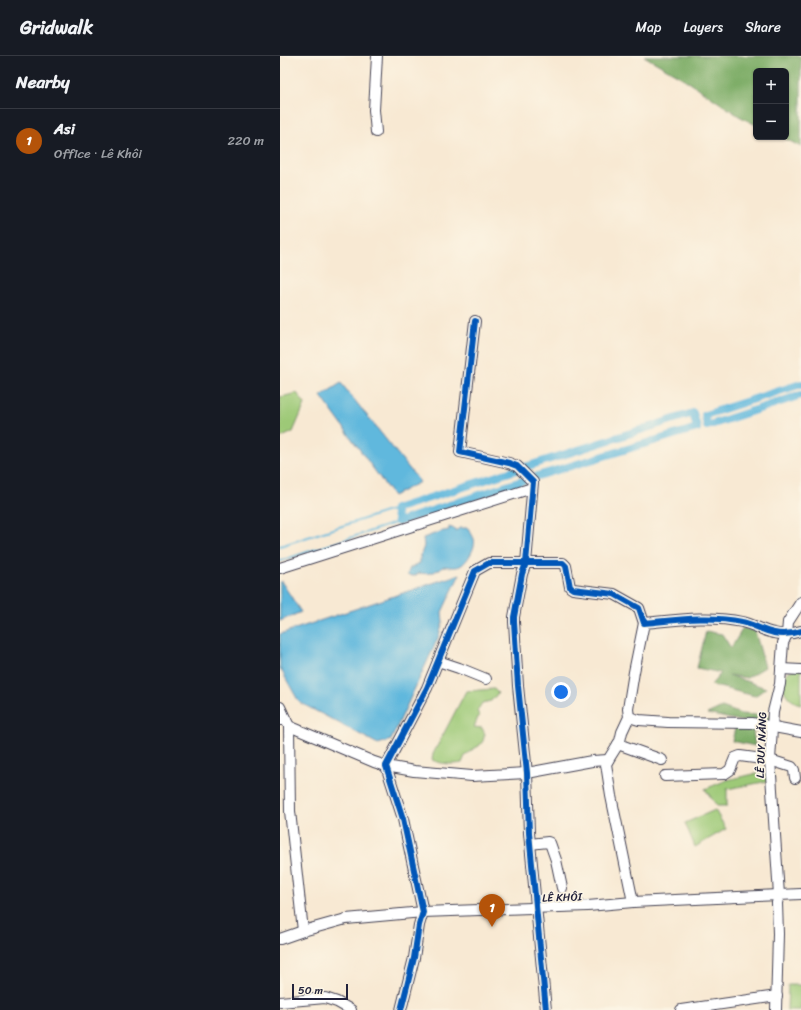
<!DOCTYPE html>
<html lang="en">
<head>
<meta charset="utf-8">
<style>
  body { margin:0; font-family:Sriracha,sans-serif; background:#20242c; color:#f1f3f6 }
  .controls { position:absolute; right:12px; top:12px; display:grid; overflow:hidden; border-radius:6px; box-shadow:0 1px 3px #0004 }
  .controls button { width:36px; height:36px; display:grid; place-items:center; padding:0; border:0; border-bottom:1px solid #363941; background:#171b24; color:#f1f3f6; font:20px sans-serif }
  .scale { position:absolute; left:12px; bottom:10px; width:56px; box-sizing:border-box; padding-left:4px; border:2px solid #22223b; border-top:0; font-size:11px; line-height:14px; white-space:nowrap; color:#22223b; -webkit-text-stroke:3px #fcf5e5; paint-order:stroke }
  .you { position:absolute; left:281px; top:636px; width:14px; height:14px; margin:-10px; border:3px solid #fff; border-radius:50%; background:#1a73e8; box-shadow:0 0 0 6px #1a73e833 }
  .badge { display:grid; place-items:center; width:26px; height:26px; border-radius:50%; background:#b45309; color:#fff; font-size:13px; font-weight:700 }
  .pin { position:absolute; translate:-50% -33px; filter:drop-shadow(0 1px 2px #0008) }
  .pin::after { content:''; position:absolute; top:21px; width:14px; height:12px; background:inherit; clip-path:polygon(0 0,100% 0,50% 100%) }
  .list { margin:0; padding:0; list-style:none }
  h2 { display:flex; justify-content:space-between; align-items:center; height:52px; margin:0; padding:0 16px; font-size:17px }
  h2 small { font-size:13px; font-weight:400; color:#9ea1a6 }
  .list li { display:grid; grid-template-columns:26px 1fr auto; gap:12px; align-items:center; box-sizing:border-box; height:64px; padding:0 16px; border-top:1px solid #363941 }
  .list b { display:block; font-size:15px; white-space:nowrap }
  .list p { margin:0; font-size:13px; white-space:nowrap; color:#9ea1a6 }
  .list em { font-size:13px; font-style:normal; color:#9ea1a6 }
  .map { position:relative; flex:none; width:521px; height:954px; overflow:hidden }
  header { display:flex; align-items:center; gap:24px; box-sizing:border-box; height:56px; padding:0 20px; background:#171b24; border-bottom:1px solid #363941 }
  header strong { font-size:19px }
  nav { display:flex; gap:22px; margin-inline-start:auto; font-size:14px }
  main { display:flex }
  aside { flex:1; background:#171b24 }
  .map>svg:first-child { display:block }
  .green { fill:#9dc977; stroke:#607659 }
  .forest { fill:#7ead68; stroke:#506852 }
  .water { fill:#60b8dd; stroke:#416d8c }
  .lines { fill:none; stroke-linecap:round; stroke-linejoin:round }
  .stream { stroke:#60b8dd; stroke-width:2 }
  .canal { stroke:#60b8dd; stroke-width:8 }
  .minor-casing { stroke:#424052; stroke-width:12 }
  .minor { stroke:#fff; stroke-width:10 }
  .cycleway-casing { stroke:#fcf5e5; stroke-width:8 }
  .cycleway { stroke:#0057b8; stroke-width:6 }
  .labels { text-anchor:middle; stroke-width:3.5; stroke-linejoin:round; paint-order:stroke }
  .street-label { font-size:11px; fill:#22223b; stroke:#fcf5e5 }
</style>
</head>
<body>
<header>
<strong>Gridwalk</strong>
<nav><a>Map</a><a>Layers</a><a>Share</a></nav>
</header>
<main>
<aside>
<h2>Nearby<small></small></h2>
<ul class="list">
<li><span class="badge">1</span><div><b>Asi</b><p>Office · Lê Khôi</p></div><em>220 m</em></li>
</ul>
</aside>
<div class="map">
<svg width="521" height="954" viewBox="0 0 521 954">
  <rect width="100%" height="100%" fill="#fcf5e5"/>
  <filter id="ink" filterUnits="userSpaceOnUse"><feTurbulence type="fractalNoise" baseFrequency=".025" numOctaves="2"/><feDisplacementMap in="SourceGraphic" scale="8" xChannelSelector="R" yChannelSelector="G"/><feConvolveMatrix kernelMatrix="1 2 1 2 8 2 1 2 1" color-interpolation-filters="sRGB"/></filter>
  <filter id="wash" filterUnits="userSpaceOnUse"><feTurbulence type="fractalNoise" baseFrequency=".012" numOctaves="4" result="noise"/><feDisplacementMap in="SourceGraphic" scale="16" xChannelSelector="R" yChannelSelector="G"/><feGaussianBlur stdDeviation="0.9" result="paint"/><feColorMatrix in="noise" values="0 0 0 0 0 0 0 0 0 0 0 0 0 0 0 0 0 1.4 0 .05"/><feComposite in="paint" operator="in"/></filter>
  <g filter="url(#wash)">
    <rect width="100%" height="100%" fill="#f8e9d3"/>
    <g class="green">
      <path d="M 17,337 L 25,348 L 13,376 L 0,382 L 0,340 L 1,341 Z"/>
      <path d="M 521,609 L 521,648 C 507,646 496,627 507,617 C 510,614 517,612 521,609 Z"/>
      <path d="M 214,633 L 218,637 L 211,645 L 202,647 L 197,655 L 199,659 L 194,671 L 202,672 L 205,678 L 203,685 L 199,690 L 193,693 L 185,700 L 182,707 C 172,709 161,708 152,704 L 153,698 L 186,635 Z"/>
      <path d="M 492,714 L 494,724 L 447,733 L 447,750 L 437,750 L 425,733 L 447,724 Z"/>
      <path d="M 435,754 L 446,773 L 415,791 L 405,767 Z"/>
      <path d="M 508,929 L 521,929 L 521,954 L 507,954 Z"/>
    </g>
    <g class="forest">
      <path d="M 364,0 L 521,0 L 521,91 L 504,82 L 501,81 L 506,81 L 506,15 L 476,15 L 476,69 L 459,60 L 404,23 Z"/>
      <path d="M 463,572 L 475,575 L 485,611 L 467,622 L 449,619 L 486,632 L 475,640 L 431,629 L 441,617 L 417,612 L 426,575 L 442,578 L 451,592 Z"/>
      <path d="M 442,651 L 461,658 L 491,660 L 491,670 L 472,667 L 475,690 L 452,685 L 456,668 L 471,667 L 427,658 Z"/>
    </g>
    <g class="water">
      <path d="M 61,327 L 140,426 L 113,440 L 41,340 Z"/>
      <path d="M 169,471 L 175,473 L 175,475 L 180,472 L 188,472 C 190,475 193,480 194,483 C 197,490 187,507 180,510 C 176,512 169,511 164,510 C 156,516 149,519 139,517 L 134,520 L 127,519 L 130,512 L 140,507 L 140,501 L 144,490 L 143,482 C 152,479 160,475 169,474 Z"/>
      <path d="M 180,518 L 162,556 L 163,566 L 158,582 L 111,684 L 98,688 L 19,646 L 0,612 L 0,578 Z"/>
      <path d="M 0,525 L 1,525 L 21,556 L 0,565 Z"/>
    </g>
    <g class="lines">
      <g class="stream">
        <path d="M 0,490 L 115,453"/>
        <path d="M 0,505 L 118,466"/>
      </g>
      <g class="canal">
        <path d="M 521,328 L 425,359 L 427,370 L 521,339"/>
        <path d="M 413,357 L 417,372 L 254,421 L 118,466 L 115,453 Z"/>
      </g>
    </g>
  </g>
  <g filter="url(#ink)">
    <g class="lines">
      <g class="minor-casing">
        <g id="minor">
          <path d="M 96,76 L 94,54 L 97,0"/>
          <path d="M 195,265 L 180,396 L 229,407 L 237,410 L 253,426 L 246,507 L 242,518 L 234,561 L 234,566 L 238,630 L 247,717 L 249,777 L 266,954"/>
          <path d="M 0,512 L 252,432"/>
          <path d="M 158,605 L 179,612 L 206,623"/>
          <path d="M 501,613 L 521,614"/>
          <path d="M 0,651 L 6,664"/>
          <path d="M 349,661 L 359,664 L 388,666 L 472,667 L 521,676"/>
          <path d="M 0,664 L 6,664 L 9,670 L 94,706 L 106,710 L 134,715 L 192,720 L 247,717 L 312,705 L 328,704"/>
          <path d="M 9,670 L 10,755 L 23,875"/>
          <path d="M 338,688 L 382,704"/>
          <path d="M 385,720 L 444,718 L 450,714 L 455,702 L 460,700 L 490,704 L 512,711 L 514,714 L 515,722"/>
          <path d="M 250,788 L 268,786 L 270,787 L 276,804 L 282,832"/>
          <path d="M 353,846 L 331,740 L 326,708 L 330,701 L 340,685 L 342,676 L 349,661 L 348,653 L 354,616 L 364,567"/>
          <path d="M 0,883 L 23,875 L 66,863 L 143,856 L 308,850 L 353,846 L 521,838"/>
          <path d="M 0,946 L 45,942 L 57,946 L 71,954"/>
          <path d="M 121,954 L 134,902 L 139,869 L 143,856 L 123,763 L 106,710 L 147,632 L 195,515 L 209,507 L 283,507 L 286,510 L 290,531 L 293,533 L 334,538 L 359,552 L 364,567 C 396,564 430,559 462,566 C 473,568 483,575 494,577 C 503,579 512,578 521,575"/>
          <path d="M 401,954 L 497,940"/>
          <path d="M 496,954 L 498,878 L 497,847 L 499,839 L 490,704 L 493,656 L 500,628 L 503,587 L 507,578 L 508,566 L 521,546"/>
        </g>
      </g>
      <use href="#minor" class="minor"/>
      <g class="cycleway-casing">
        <g id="cycleway">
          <path d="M 195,265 L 180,396 L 229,407 L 237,410 L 253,426 L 246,507 L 242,518 L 234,561 L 234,566 L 238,630 L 247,717 L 249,777 L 266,954"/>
          <path d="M 121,954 L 134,902 L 139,869 L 143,856 L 123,763 L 106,710 L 147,632 L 195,515 L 209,507 L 283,507 L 286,510 L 290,531 L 293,533 L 334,538 L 359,552 L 364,567 C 396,564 430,559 462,566 C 473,568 483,575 494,577 C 503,579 512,578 521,575"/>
        </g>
      </g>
      <use href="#cycleway" class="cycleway"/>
    </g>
  </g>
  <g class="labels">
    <g class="street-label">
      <text transform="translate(481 689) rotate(-88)" y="4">LÊ DUY NĂNG</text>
      <text transform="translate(282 841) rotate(-2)" y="4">LÊ KHÔI</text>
    </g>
  </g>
</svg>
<div class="controls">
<button>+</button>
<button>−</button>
</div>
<div class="scale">50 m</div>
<div class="you"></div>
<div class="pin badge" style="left:212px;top:871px">1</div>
</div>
</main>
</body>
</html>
